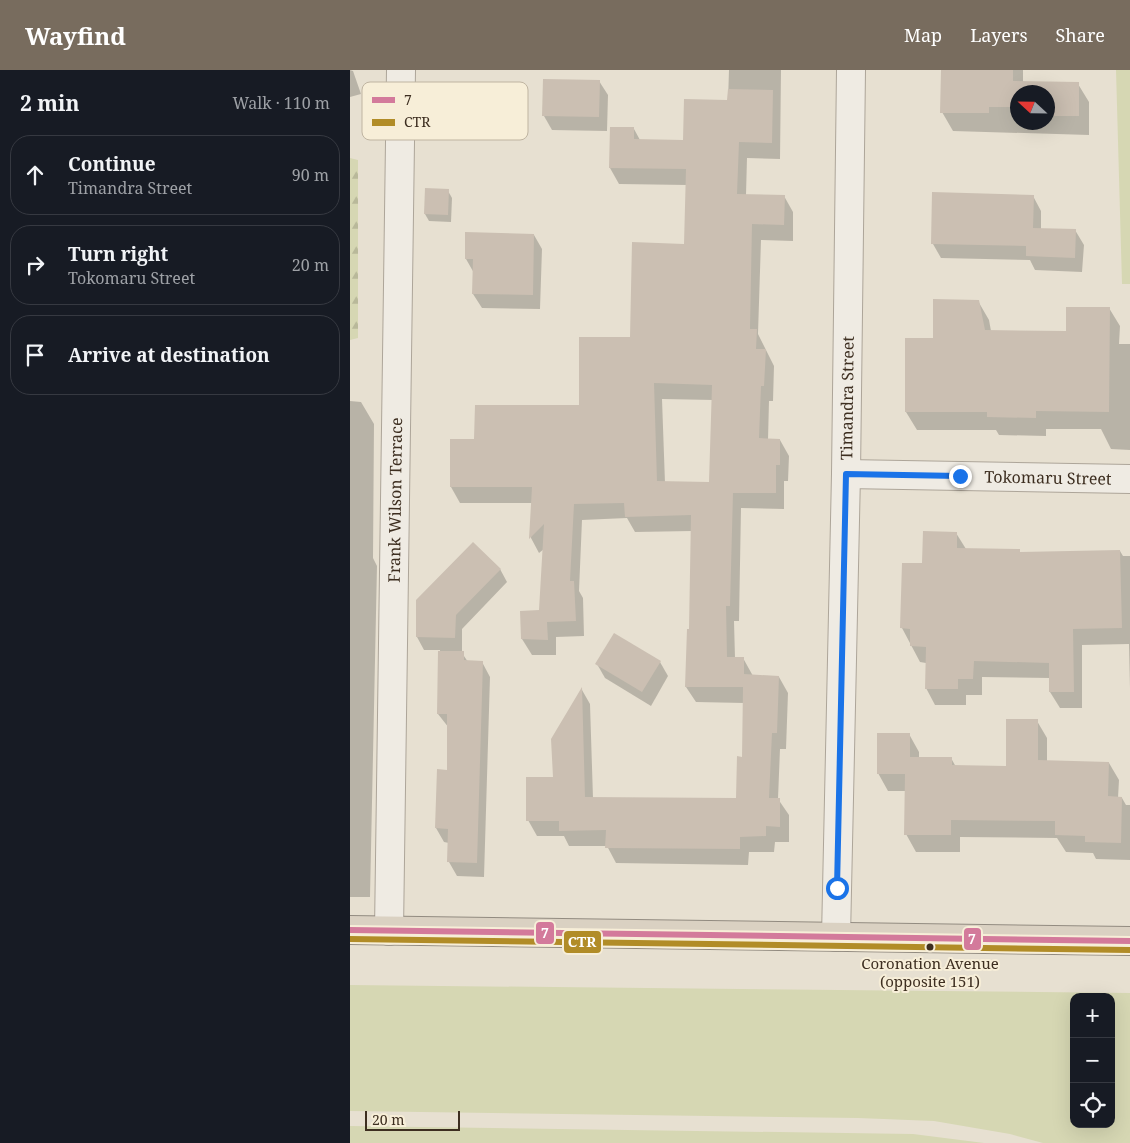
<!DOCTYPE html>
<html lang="en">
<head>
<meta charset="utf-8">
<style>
  body { margin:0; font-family:"Noto Serif",serif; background:#242831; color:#f1f3f6 }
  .controls { position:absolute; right:15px; bottom:15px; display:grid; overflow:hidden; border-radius:10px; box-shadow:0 5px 20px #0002 }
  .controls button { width:45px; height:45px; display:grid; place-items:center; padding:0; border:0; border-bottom:1px solid #363941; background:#171b24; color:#f1f3f6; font:25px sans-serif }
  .compass { position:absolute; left:660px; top:15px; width:45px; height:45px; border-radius:50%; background:#171b24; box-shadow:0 5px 20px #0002; rotate:292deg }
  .scale { position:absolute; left:15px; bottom:12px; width:95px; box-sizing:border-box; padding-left:5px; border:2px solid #3d2e20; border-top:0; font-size:14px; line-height:18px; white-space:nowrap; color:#3d2e20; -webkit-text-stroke:4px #f7eed8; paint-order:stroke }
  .stop { position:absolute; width:15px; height:15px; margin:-11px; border:4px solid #1a73e8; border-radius:50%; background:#fff }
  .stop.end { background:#1a73e8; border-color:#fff; box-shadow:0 1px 5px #0008 }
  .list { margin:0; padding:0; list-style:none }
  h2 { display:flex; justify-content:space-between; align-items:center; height:65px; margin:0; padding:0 20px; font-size:21px }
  h2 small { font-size:16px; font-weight:400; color:#9ea1a6 }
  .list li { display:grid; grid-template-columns:32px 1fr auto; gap:15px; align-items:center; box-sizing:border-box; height:80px; margin:0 10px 10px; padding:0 10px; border:1px solid #363941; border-radius:20px }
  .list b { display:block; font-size:19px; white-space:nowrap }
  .list p { margin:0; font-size:16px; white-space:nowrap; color:#9ea1a6 }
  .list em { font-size:16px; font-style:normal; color:#9ea1a6 }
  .icon { flex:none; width:28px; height:28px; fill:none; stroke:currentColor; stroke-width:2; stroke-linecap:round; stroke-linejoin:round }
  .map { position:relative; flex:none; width:780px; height:1073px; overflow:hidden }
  header { display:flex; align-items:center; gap:30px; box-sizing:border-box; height:70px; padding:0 25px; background:#786c5e; color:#fff }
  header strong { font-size:24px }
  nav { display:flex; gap:28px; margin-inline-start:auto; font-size:18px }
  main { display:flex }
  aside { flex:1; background:#171b24 }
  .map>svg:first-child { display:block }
  .forest { fill:url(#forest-firs) }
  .green { fill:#d6d7b3; fill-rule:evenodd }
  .shadow { fill:#0003; fill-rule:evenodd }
  .building { fill:#cbbfb2; fill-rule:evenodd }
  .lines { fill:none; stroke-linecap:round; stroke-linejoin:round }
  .street-casing { stroke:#ada599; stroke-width:30 }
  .highway-casing { stroke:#928b80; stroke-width:30 }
  .street { stroke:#efebe3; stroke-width:28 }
  .highway { stroke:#dad1c2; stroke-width:28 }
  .bus-1-casing { stroke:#f7eed8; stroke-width:10 }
  .bus-2-casing { stroke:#f7eed8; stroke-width:10 }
  .bus-1 { stroke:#d37a9b; stroke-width:6 }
  .bus-2 { stroke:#b18c27; stroke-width:6 }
  .route { stroke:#1a73e8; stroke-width:6 }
  .bus-dot { fill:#3d2e20; stroke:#f7eed8; stroke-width:2 }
  .labels { text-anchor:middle; stroke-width:4; stroke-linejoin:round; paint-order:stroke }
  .bus-label { font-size:15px; fill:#3d2e20; stroke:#f7eed8 }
  .street-label { font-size:16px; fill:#3d2e20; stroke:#f7eed8 }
  .key { fill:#f7eed8; stroke:#bfb4a1; stroke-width:1 }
  .key-label { font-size:14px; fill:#3d2e20 }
  .line-badge { stroke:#f7eed8; stroke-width:2 }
  .badge-label { font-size:14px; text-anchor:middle; font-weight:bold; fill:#fff }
</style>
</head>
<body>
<header>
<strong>Wayfind</strong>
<nav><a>Map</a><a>Layers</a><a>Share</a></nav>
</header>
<main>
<aside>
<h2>2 min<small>Walk · 110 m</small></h2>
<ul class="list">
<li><svg class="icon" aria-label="ahead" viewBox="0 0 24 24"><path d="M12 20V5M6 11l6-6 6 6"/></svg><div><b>Continue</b><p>Timandra Street</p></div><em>90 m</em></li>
<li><svg class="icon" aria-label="right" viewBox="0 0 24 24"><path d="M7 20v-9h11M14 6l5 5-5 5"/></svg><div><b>Turn right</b><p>Tokomaru Street</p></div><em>20 m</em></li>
<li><svg class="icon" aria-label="arrive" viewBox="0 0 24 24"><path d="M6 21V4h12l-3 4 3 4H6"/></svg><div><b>Arrive at destination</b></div></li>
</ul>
</aside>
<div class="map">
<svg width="780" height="1073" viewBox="0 0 780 1073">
  <defs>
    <pattern id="forest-firs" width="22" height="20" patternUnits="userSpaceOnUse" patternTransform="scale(1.25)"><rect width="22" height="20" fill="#d6d7b3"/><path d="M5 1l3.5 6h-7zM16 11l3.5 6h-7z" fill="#b9b99a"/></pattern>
  </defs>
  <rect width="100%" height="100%" fill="#e7e0d1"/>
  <path class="forest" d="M 0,88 L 8,90 L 8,268 L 0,270 Z"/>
  <g class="green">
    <path d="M 766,0 L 780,0 L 780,214 L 772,214 Z"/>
    <path d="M 0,915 L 780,923 L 780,1073 L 693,1073 L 660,1064 L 584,1051 L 508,1048 L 0,1041 ZM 724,927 L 761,927 L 761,1054 L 724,1054 Z"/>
    <path d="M 0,1056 L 563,1064 L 634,1073 L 0,1073 Z"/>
  </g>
  <g class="shadow">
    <path d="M 0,0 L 3,1 L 11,24 L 0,27 Z"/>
    <path d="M 379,0 L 431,0 L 430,89 L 397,88 L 396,125 L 434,126 L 443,142 L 443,171 L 411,170 L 408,264 L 424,296 L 423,331 L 419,331 L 418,370 L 430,370 L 439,386 L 438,411 L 434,411 L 434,439 L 391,438 L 389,551 L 384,551 L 385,588 L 393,588 L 403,606 L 429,607 L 438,623 L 436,679 L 430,679 L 428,729 L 439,745 L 439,772 L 425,772 L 424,782 L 399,782 L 398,795 L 266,793 L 257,776 L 219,776 L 214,766 L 187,766 L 178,750 L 204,709 L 232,620 L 240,634 L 243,728 L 387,729 L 393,688 L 394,633 L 346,632 L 336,617 L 341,561 L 342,461 L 285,462 L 277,448 L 232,450 L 229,521 L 233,528 L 234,566 L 206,567 L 206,585 L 182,585 L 172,569 L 172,542 L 190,541 L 194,479 L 189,483 L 181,468 L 183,433 L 110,433 L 101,417 L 126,371 L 230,336 L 281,268 L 335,175 L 337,115 L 269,114 L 260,98 L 284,59 L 290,70 L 334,71 L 378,31 ZM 312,329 L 363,330 L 360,414 L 315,413 Z"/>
    <path d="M 593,0 L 673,0 L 673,13 L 728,14 L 739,32 L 739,65 L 603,61 L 592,42 ZM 668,22 L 698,22 L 698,52 L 668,52 Z"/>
    <path d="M 249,11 L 258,25 L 257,61 L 202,60 L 194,46 Z"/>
    <path d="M 76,120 L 98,121 L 102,128 L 101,152 L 79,151 L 75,144 Z"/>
    <path d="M 683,126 L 691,141 L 691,159 L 725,160 L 734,175 L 732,202 L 685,200 L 680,190 L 591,188 L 583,174 Z"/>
    <path d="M 184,165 L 192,179 L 190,239 L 132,238 L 123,224 L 124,203 L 116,189 Z"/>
    <path d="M 628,231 L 639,250 L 641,261 L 717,262 L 759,238 L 770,256 L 769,274 L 780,274 L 780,380 L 761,379 L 751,359 L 696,359 L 696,366 L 649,365 L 646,360 L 567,360 L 556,342 L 584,269 Z"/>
    <path d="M 0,331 L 11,332 L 24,354 L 23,488 L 27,496 L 20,827 L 0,827 Z"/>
    <path d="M 606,463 L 616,479 L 671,483 L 770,481 L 773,486 L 780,486 L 780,619 L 779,574 L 732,575 L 732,638 L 710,638 L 700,622 L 700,608 L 632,607 L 632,625 L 616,625 L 616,635 L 585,635 L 576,618 L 576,593 L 570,592 L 552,558 L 573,495 Z"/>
    <path d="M 150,499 L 157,512 L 112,559 L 112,583 L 118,592 L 132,592 L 140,607 L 134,807 L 107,806 L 99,792 L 99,773 L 94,772 L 86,758 L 98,701 L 99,658 L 88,644 L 90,580 L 74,580 L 67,567 Z"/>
    <path d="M 310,592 L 318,606 L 301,636 L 255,608 L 247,594 Z"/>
    <path d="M 687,651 L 697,668 L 697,692 L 759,693 L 769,710 L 768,728 L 772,728 L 776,735 L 780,735 L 780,790 L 746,789 L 743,783 L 716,782 L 707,768 L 610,767 L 610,782 L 566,782 L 556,764 L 556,721 L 538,721 L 528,703 L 559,664 L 569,682 L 569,688 L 601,688 L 606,697 L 657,697 Z"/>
  </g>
  <g class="building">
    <path d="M 591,0 L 663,0 L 663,11 L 729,12 L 729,46 L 698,46 L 698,22 L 668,22 L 668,37 L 639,37 L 639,43 L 590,43 Z"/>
    <path d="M 193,9 L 250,10 L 249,47 L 192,46 Z"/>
    <path d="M 378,19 L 423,20 L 422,73 L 389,72 L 387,124 L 435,125 L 434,155 L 402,154 L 400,259 L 407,259 L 406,279 L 416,279 L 414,316 L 411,316 L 409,368 L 430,369 L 430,395 L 426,395 L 426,423 L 383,423 L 380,536 L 376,536 L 377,587 L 394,587 L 394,604 L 429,606 L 427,663 L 422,663 L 419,728 L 430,728 L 430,757 L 416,756 L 416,766 L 390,767 L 390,779 L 255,778 L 256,760 L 209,761 L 209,751 L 176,751 L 176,707 L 203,707 L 201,669 L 232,617 L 235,727 L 386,728 L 387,686 L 392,687 L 393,617 L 335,617 L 337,559 L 339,559 L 341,445 L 275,447 L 274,433 L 224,434 L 220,511 L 224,511 L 226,551 L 197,552 L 198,570 L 171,569 L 170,541 L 189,540 L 194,454 L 179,469 L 182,417 L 100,417 L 100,369 L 124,369 L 125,335 L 229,335 L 229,267 L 280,267 L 282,172 L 334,174 L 336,99 L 259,98 L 260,57 L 284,57 L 284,69 L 333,70 L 334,29 L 377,30 ZM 304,313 L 362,315 L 359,412 L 307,411 Z"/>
    <path d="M 75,118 L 99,119 L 98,145 L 74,144 Z"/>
    <path d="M 582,122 L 684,125 L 683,158 L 726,159 L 725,188 L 676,186 L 676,176 L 581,174 Z"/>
    <path d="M 115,162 L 184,164 L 183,225 L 122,224 L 123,189 L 115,189 Z"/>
    <path d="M 583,229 L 629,230 L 635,260 L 716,261 L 716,237 L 760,237 L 759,342 L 686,341 L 686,348 L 637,347 L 637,342 L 555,342 L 555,268 L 583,268 Z"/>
    <path d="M 573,461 L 607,462 L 607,478 L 670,479 L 670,482 L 770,480 L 772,558 L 723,559 L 724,622 L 699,622 L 699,593 L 624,591 L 623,609 L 608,609 L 608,619 L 575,619 L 576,577 L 560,576 L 560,559 L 550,558 L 552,493 L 572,493 Z"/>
    <path d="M 123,472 L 151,499 L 106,545 L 105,568 L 66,567 L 66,530 Z"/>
    <path d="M 264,563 L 311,591 L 292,622 L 245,594 Z"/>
    <path d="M 88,581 L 114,581 L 114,590 L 133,591 L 127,793 L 97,792 L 98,759 L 85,758 L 87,699 L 97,700 L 97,644 L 87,644 Z"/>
    <path d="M 656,649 L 688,649 L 688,690 L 759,692 L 758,726 L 772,727 L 771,773 L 735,772 L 735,766 L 705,765 L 705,751 L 601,750 L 601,765 L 554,765 L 555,704 L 527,704 L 527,663 L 560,663 L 560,687 L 602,687 L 602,695 L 656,696 Z"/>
  </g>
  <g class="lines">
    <g class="street-casing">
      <g id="street">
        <path id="s1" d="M 496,404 L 780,409"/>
        <path id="s2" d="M 39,861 L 51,0"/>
        <path id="s3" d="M 486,867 L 496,404 L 501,0"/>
      </g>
    </g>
    <g class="highway-casing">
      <path id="highway" d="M 0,860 L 780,871"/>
    </g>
    <use href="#street" class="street"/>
    <use href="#highway" class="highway"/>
    <g class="bus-1-casing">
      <path id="bus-1" d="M 0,860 L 780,871"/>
    </g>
    <g class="bus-2-casing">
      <path id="bus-2" d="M 0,869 L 780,880"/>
    </g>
    <use href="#bus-1" class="bus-1"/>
    <use href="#bus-2" class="bus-2"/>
  </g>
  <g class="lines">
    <path class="route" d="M 487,818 L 496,404 L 610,406"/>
  </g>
  <circle class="bus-dot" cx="580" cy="877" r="4.5"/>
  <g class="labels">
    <g class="bus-label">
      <text x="580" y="899">Coronation Avenue<tspan x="580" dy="18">(opposite 151)</tspan></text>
    </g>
    <g class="street-label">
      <text dy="6" stroke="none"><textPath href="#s3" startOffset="539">Timandra Street</textPath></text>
      <text dy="6" stroke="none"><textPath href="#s1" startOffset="202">Tokomaru Street</textPath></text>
      <text dy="6" stroke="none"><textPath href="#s2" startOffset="431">Frank Wilson Terrace</textPath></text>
    </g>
  </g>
  <rect x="12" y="12" width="166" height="58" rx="8" class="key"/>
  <rect x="22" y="27" width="23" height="6" fill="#d37a9b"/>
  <rect x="22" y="49" width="23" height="7" fill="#b18c27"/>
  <g class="key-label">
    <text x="54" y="35">7</text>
    <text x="54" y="57">CTR</text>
  </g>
  <g class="line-badge">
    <rect x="185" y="851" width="20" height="24" rx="5" fill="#d37a9b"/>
    <rect x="613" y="857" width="19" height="24" rx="5" fill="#d37a9b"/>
    <rect x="213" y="860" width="39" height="24" rx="5" fill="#b18c27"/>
  </g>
  <g class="badge-label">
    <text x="195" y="868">7</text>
    <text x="622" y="874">7</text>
    <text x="232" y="877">CTR</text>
  </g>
</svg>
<div class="controls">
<button>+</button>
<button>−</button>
<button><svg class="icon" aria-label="locate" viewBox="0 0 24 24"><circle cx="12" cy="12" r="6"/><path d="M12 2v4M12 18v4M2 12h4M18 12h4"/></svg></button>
</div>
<svg class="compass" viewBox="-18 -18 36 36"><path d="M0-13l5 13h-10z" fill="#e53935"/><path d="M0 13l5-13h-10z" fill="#9ea1a6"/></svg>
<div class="scale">20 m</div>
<div class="stop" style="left:487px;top:818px"></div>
<div class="stop end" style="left:610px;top:406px"></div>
</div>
</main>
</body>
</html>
